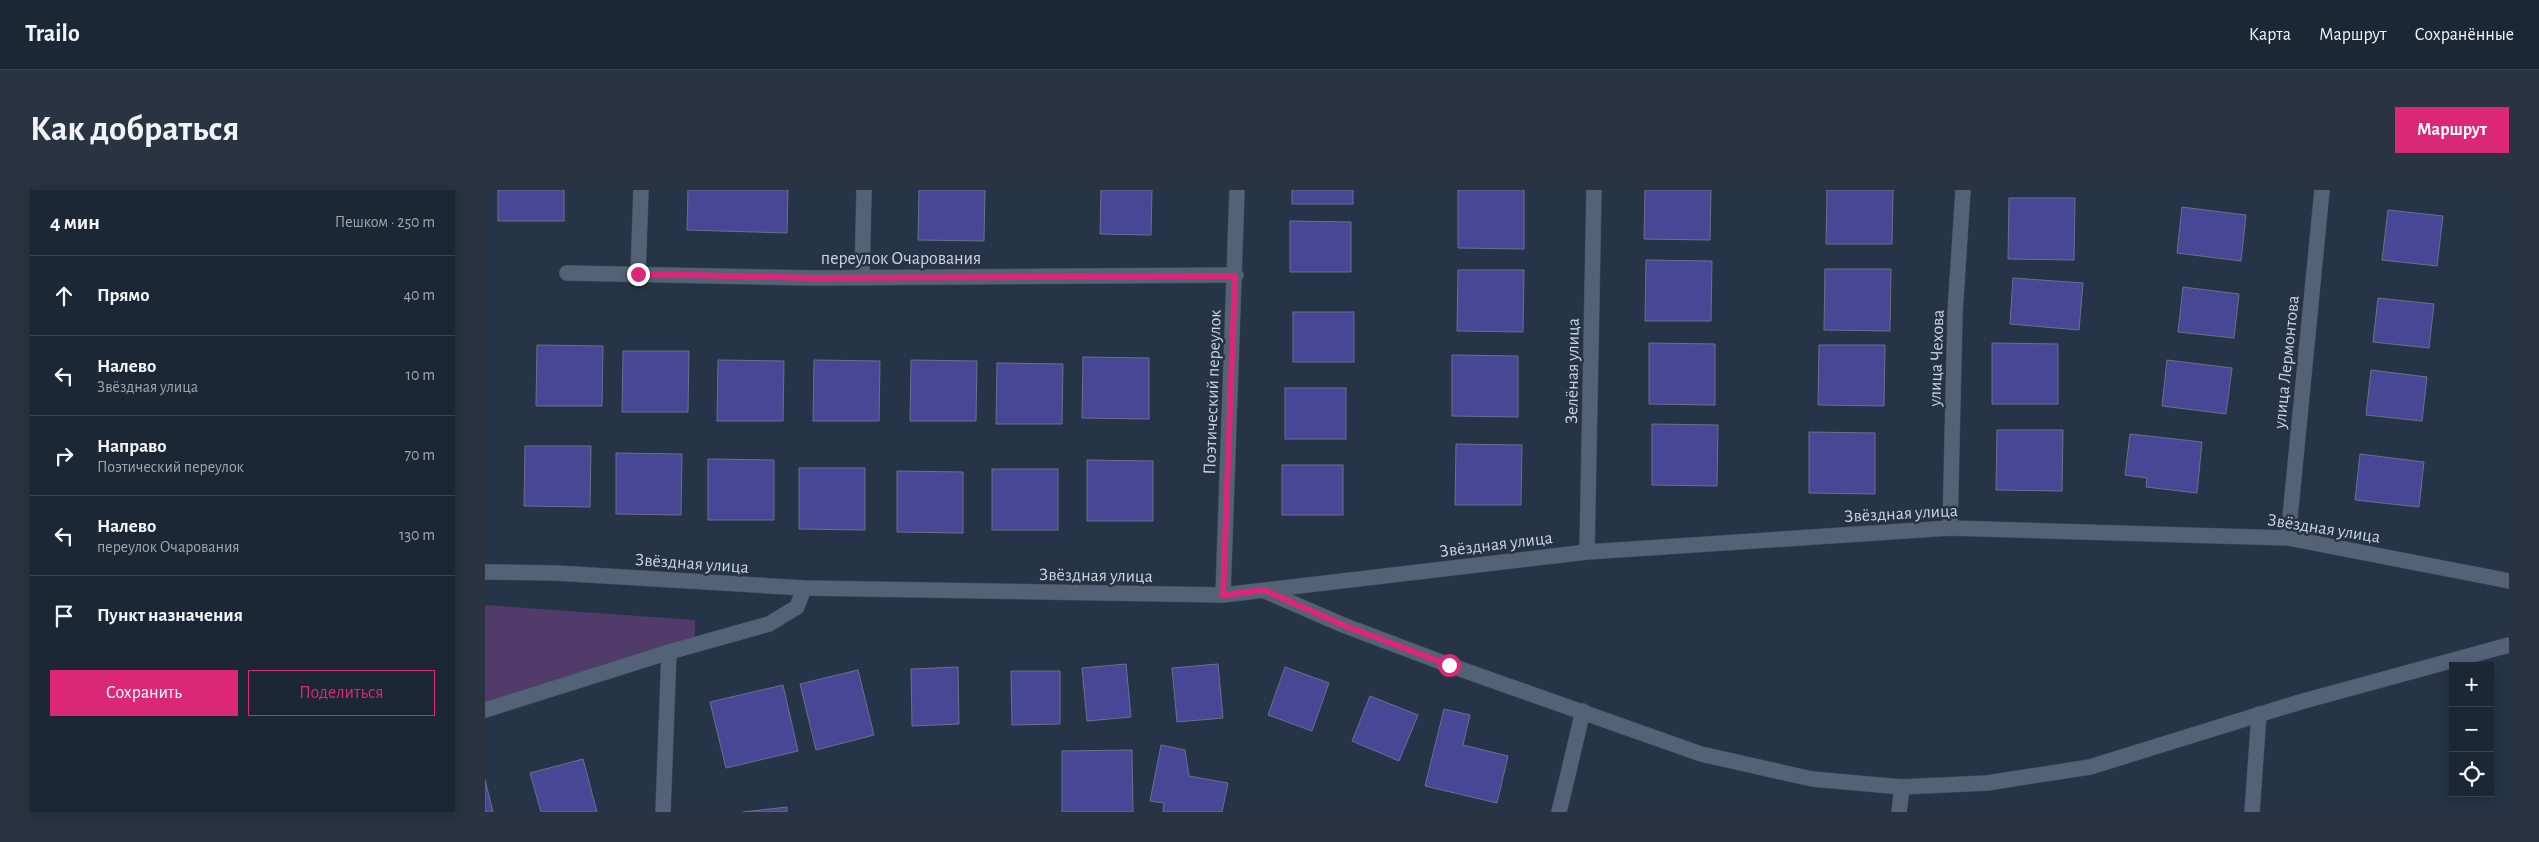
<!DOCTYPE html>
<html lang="ru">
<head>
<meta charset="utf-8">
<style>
  body { margin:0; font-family:"Alegreya Sans",sans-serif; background:#293341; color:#f1f3f6 }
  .controls { position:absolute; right:15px; bottom:15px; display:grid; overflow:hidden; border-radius:0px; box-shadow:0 2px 12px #0003 }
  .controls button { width:45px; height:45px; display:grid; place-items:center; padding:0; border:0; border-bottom:1px solid #3a4450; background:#1c2735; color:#f1f3f6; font:25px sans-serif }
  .stop { position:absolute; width:15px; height:15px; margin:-11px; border:4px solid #db2777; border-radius:50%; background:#fff }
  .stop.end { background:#db2777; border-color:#fff; box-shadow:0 1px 5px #0008 }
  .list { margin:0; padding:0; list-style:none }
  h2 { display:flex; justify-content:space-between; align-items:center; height:65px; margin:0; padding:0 20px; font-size:21px }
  h2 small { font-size:16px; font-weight:400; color:#a0a5ad }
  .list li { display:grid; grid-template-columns:32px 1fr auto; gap:15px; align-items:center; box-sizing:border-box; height:80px; padding:0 20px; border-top:1px solid #3a4450 }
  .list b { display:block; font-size:19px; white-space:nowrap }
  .list p { margin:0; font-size:16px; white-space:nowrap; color:#a0a5ad }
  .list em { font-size:16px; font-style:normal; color:#a0a5ad }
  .actions { display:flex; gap:10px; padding:15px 20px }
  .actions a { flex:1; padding:11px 0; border:1px solid #db2777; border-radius:0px; text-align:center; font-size:18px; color:#db2777 }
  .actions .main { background:#db2777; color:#fff }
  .icon { flex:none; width:28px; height:28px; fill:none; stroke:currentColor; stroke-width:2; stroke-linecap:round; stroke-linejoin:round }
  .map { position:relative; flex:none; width:2024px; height:622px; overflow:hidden; border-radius:0px }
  header { display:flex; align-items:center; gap:30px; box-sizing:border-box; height:70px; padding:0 25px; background:#1c2735; border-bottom:1px solid #3a4450 }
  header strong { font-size:24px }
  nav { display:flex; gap:28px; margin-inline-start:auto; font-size:18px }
  .intro { display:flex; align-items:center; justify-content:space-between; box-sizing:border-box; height:120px; padding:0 30px }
  h1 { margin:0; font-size:35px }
  .button { padding:12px 22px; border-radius:0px; background:#db2777; color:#fff; font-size:18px; font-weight:700 }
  main { display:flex; gap:30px; padding:0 30px }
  aside { flex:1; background:#1c2735; border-radius:0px; box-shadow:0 2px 12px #0003 }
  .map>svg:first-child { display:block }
  .green { fill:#503b6a }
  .building { fill:#484795; stroke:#6d6f89 }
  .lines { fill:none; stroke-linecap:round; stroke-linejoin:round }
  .minor-casing { stroke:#444f5f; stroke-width:16 }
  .minor { stroke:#546278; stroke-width:15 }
  .route { stroke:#db2777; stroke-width:6 }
  .labels { text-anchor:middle; stroke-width:5; stroke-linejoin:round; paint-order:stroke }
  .street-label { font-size:18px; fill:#cbd3e0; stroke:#263447 }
</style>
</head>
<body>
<header>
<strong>Trailo</strong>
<nav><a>Карта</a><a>Маршрут</a><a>Сохранённые</a></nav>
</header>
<div class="intro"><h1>Как добраться</h1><a class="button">Маршрут</a></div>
<main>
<aside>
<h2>4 мин<small>Пешком · 250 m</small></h2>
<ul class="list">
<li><svg class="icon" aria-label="ahead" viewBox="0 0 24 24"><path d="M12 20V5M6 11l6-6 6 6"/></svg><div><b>Прямо</b></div><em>40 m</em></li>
<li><svg class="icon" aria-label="left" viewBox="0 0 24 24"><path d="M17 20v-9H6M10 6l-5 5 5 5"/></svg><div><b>Налево</b><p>Звёздная улица</p></div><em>10 m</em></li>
<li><svg class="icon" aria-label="right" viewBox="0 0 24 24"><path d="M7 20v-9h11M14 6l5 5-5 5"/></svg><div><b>Направо</b><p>Поэтический переулок</p></div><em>70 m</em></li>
<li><svg class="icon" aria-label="left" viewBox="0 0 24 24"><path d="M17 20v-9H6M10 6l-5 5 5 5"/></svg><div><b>Налево</b><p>переулок Очарования</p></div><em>130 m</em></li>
<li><svg class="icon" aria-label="arrive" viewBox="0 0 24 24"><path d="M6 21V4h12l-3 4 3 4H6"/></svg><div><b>Пункт назначения</b></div></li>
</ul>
<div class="actions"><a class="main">Сохранить</a><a>Поделиться</a></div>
</aside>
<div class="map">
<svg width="2024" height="622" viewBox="0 0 2024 622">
  <rect width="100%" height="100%" fill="#263447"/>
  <path class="green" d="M 0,415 L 210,430 L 210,449 L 0,516 Z"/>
  <g class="building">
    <rect x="13" y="0" width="66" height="31"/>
    <path d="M 203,0 L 303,0 L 302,43 L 202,40 Z"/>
    <path d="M 434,0 L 500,0 L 499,51 L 433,50 Z"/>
    <path d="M 616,0 L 667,0 L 666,45 L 615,44 Z"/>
    <rect x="807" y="0" width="61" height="14"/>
    <path d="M 973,0 L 1039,0 L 1039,59 L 973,58 Z"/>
    <path d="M 1160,0 L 1226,0 L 1225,50 L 1159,49 Z"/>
    <path d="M 1342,0 L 1408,0 L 1407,54 L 1341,54 Z"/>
    <path d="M 1524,8 L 1590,8 L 1589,70 L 1523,69 Z"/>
    <path d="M 1697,17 L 1761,25 L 1756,71 L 1692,63 Z"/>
    <path d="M 1903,20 L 1958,26 L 1952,76 L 1897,70 Z"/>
    <path d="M 805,31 L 866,32 L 866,82 L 805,82 Z"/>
    <path d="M 1161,70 L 1227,71 L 1226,131 L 1160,131 Z"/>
    <path d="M 1340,79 L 1406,79 L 1405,141 L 1339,140 Z"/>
    <path d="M 973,80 L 1039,80 L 1038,142 L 972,141 Z"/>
    <path d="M 1528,88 L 1598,93 L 1594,140 L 1525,134 Z"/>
    <path d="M 1698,97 L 1754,104 L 1749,148 L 1693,142 Z"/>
    <path d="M 1893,108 L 1949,114 L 1944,158 L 1888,152 Z"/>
    <rect x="808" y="122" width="61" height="50"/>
    <path d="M 1164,153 L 1230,154 L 1230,215 L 1164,214 Z"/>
    <path d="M 1507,153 L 1573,154 L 1573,214 L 1507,214 Z"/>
    <path d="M 52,155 L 118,156 L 117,216 L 51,216 Z"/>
    <path d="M 1334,155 L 1400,155 L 1399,216 L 1333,215 Z"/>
    <path d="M 138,161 L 204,161 L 203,222 L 137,222 Z"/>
    <path d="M 967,165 L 1033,166 L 1033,227 L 967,226 Z"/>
    <path d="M 598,167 L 664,168 L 664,229 L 597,228 Z"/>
    <path d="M 233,170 L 299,171 L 298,231 L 232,231 Z"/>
    <path d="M 329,170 L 395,171 L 394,231 L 328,231 Z"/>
    <path d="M 426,170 L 492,171 L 491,231 L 425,231 Z"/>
    <path d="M 1682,170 L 1747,178 L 1741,224 L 1677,216 Z"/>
    <path d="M 512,173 L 578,174 L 577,234 L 511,234 Z"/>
    <path d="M 1886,180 L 1942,187 L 1937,231 L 1881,225 Z"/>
    <rect x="800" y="198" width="61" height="51"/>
    <path d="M 1167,234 L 1233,235 L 1232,296 L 1167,295 Z"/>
    <path d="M 1512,240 L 1578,240 L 1577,301 L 1511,300 Z"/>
    <path d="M 1324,242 L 1390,243 L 1390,304 L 1324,303 Z"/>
    <path d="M 1645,244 L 1717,252 L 1712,303 L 1661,297 L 1662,288 L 1640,285 Z"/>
    <path d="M 971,254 L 1037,255 L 1036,315 L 970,315 Z"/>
    <path d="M 40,256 L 106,256 L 105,317 L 39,316 Z"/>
    <path d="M 131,263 L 197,264 L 196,325 L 131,324 Z"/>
    <path d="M 1875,264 L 1939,272 L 1934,317 L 1870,310 Z"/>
    <path d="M 223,269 L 289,270 L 289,330 L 223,330 Z"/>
    <path d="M 602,270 L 668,271 L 668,331 L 602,331 Z"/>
    <rect x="797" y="275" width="61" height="50"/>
    <path d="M 314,278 L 380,278 L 380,340 L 314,339 Z"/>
    <rect x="507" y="279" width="66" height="61"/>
    <path d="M 412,281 L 478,282 L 478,343 L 412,342 Z"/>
    <path d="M 641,474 L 646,527 L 602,531 L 597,478 Z"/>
    <path d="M 733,474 L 738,528 L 692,532 L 687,478 Z"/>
    <path d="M 473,477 L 474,534 L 427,536 L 426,479 Z"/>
    <path d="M 800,477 L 844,493 L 827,541 L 783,525 Z"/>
    <path d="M 373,480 L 389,545 L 331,560 L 315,494 Z"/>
    <path d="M 526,481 L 575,481 L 575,534 L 527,535 Z"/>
    <path d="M 298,495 L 313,561 L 241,578 L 225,512 Z"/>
    <path d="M 885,506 L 933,525 L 914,571 L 867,551 Z"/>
    <path d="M 959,519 L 985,525 L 978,555 L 1023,566 L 1012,613 L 940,596 Z"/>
    <path d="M 676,555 L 700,560 L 704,586 L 743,593 L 737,622 L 678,622 L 679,613 L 665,611 Z"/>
    <path d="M 647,560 L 648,622 L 577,622 L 577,561 Z"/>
    <path d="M 98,569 L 112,622 L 56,622 L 45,583 Z"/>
    <path d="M 0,590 L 8,622 L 0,622 Z"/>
    <path d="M 302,617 L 302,622 L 258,622 Z"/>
  </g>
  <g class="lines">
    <g class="minor-casing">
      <g id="minor">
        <path d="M 82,83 L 329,88 L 751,85"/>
        <path d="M 153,84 L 156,0"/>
        <path d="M 377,87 L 379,0"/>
        <path d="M 1465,338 L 1470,123 L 1478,0"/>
        <path d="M 1803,348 L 1837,0"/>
        <path d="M 1102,362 L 1109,0"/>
        <path d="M 0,382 L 71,383 L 319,398 L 738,405 L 1102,362 L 1465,338 L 1803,348 L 2024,391"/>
        <path d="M 780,401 L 858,435 L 964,475 L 1216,564 L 1327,589 L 1417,597 L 1502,593 L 1605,577 L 1815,512 L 2024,455"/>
        <path d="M 738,405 L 752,0"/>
        <path d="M 0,520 L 184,462 L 284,434 L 312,417 L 319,398"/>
        <path d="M 178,622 L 184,462"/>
        <path d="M 1074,622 L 1098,521"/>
        <path d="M 1414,622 L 1417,597"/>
        <path d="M 1767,622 L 1774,524"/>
      </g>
    </g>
    <use href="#minor" class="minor"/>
  </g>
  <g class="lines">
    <path class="route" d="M 153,84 L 329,88 L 750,86 L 738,405 L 779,400 L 858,435 L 964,475"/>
  </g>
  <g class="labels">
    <g class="street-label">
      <text x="416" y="74">переулок Очарования</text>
      <text transform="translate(1451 168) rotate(-88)" y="6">улица Чехова</text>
      <text transform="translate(1801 172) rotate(-84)" y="6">улица Лермонтова</text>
      <text transform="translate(1087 181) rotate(-89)" y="6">Зелёная улица</text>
      <text transform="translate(727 202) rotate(-88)" y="6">Поэтический переулок</text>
      <text transform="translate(1416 323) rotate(-3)" y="6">Звёздная улица</text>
      <text transform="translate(1839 338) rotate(9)" y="6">Звёздная улица</text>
      <text transform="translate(1011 354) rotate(-7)" y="6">Звёздная улица</text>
      <text transform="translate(207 373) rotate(4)" y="6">Звёздная улица</text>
      <text transform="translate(611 385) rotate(1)" y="6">Звёздная улица</text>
    </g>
  </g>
</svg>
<div class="controls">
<button>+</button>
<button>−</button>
<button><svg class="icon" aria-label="locate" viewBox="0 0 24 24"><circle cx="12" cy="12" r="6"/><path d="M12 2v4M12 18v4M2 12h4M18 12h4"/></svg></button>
</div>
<div class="stop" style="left:964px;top:475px"></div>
<div class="stop end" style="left:153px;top:84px"></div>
</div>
</main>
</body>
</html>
